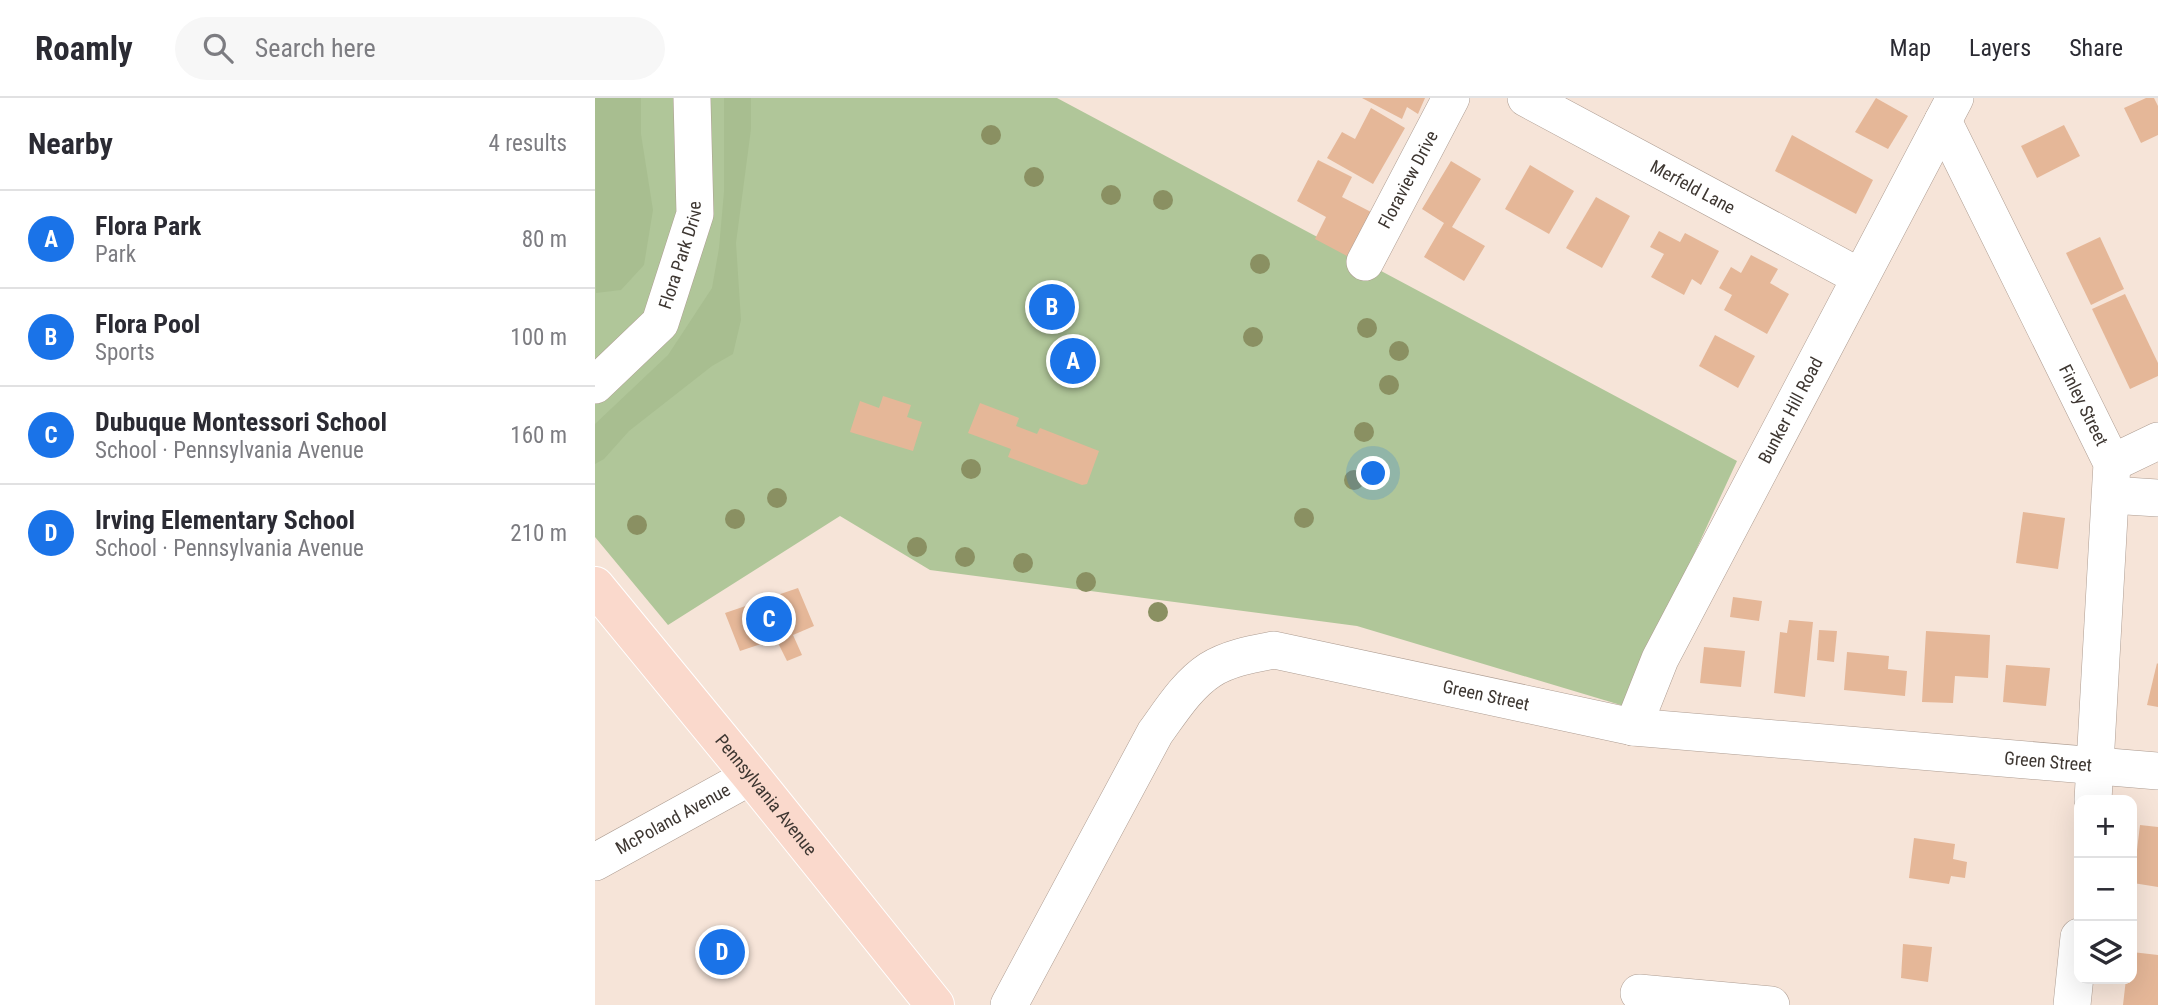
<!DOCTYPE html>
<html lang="en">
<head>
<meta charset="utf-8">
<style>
  body { margin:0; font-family:"Roboto Condensed",sans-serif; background:#f7f7f7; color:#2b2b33 }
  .controls { position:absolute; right:21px; bottom:21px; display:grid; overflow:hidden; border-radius:14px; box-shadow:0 7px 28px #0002 }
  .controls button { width:63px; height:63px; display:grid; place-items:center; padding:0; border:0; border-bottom:2px solid #e1e1e2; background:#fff; color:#2b2b33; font:35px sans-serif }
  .you { position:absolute; left:779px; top:376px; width:24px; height:24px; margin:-18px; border:5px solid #fff; border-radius:50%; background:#1a73e8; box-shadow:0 0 0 10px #1a73e833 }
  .badge { display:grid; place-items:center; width:46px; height:46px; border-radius:50%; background:#1a73e8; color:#fff; font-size:23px; font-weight:700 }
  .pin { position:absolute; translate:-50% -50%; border:4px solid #fff; box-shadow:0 2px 7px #0006 }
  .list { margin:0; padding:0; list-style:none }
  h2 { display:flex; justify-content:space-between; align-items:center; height:91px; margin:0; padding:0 28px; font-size:30px }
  h2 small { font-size:23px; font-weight:400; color:#7c7c81 }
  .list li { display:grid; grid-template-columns:46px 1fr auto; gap:21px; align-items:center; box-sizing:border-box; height:98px; padding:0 28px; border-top:2px solid #e1e1e2 }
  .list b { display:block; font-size:26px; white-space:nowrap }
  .list p { margin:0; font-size:23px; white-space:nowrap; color:#7c7c81 }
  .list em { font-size:23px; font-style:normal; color:#7c7c81 }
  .icon { flex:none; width:38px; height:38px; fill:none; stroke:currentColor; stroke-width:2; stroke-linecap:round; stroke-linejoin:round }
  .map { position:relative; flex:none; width:1563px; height:907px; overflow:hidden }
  header { display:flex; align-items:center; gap:42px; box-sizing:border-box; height:98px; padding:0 35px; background:#fff; border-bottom:2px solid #e1e1e2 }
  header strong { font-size:33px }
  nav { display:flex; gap:38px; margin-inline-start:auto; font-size:24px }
  .search { width:490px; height:63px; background:#f7f7f7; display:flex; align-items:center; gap:18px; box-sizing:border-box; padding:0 24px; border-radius:38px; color:#7c7c81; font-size:26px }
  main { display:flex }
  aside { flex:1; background:#fff }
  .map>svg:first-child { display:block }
  .green { fill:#b0c699 }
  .forest { fill:#a8be90 }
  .building { fill:#e5b798 }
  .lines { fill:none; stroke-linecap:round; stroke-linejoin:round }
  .minor-casing { stroke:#ae9d92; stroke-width:38 }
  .major-casing { stroke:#fff; stroke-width:40 }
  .minor { stroke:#fff; stroke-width:37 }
  .major { stroke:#fad9cc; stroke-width:38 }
  .tree { fill:#8a9062 }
  .labels { text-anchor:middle; stroke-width:5; stroke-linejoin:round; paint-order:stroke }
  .street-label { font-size:18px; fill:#3d3631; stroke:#fff }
</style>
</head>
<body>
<header>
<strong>Roamly</strong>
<div class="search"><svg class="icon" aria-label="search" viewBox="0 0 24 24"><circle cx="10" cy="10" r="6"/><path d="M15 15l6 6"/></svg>Search here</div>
<nav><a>Map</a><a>Layers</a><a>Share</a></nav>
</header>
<main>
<aside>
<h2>Nearby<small>4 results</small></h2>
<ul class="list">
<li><span class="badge">A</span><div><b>Flora Park</b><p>Park</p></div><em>80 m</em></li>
<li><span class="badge">B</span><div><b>Flora Pool</b><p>Sports</p></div><em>100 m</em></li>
<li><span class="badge">C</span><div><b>Dubuque Montessori School</b><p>School · Pennsylvania Avenue</p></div><em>160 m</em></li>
<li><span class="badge">D</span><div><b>Irving Elementary School</b><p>School · Pennsylvania Avenue</p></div><em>210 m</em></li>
</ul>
</aside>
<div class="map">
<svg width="1563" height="907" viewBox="0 0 1563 907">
  <rect width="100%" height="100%" fill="#f6e4d8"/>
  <path class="green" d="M 0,0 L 462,0 L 1142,363 L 1029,608 L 762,528 L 335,472 L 245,418 L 73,527 L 0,439 Z"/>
  <g class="forest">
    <path d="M 0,0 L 46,0 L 46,36 L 58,112 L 49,167 L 26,192 L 1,195 Z"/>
    <path d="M 129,0 L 156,0 L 156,31 L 141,145 L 146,222 L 138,256 L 117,268 L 34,333 L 9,361 L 0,366 L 0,326 L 73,257 L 117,190 L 124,150 L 129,94 Z"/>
  </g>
  <g class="building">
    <path d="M 767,0 L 830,0 L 823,16 L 812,9 L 807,21 Z"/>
    <path d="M 1281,0 L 1313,18 L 1293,51 L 1260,34 Z"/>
    <path d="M 1551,0 L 1559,0 L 1563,8 L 1563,37 L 1546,45 L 1529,10 Z"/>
    <path d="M 776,10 L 810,30 L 778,86 L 732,60 L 747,34 L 760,41 Z"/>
    <path d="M 1469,27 L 1485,58 L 1442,80 L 1426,48 Z"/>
    <path d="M 1197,37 L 1278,82 L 1261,116 L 1180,73 Z"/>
    <path d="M 723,62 L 757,79 L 747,99 L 776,114 L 752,158 L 720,141 L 731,119 L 702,103 Z"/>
    <path d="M 856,63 L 886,81 L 857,129 L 890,148 L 869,183 L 829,159 L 849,125 L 827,111 Z"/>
    <path d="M 935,67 L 979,93 L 954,136 L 910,111 Z"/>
    <path d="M 1001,99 L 1035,118 L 1007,170 L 971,150 Z"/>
    <path d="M 1064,133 L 1085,144 L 1090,135 L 1124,153 L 1106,187 L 1097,181 L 1089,197 L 1056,179 L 1069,156 L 1055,149 Z"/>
    <path d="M 1505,139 L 1529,191 L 1496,207 L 1471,155 Z"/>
    <path d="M 1156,157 L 1183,171 L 1175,185 L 1194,196 L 1172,236 L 1129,212 L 1137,197 L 1124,190 L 1136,169 L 1146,175 Z"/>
    <path d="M 1530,196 L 1563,265 L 1563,278 L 1535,291 L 1497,211 Z"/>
    <path d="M 1120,237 L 1160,258 L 1143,290 L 1104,268 Z"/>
    <path d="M 288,298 L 316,307 L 312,319 L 327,324 L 318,353 L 255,334 L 265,303 L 284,310 Z"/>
    <path d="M 385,305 L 424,320 L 421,328 L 442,336 L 445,330 L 504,353 L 492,386 L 487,387 L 413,359 L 416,351 L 373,335 Z"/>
    <path d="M 1428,414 L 1470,420 L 1463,471 L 1421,465 Z"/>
    <path d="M 203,490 L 219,528 L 198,537 L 207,557 L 192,563 L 181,541 L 145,553 L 130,515 Z"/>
    <path d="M 1138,499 L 1167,503 L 1164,523 L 1135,519 Z"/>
    <path d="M 1194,522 L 1218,524 L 1210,599 L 1179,595 L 1185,534 L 1192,535 Z"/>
    <path d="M 1224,532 L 1242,533 L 1239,564 L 1222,562 Z"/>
    <path d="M 1331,533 L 1395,537 L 1393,580 L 1360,578 L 1358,605 L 1327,604 Z"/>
    <path d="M 1109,549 L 1150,553 L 1146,589 L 1105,585 Z"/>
    <path d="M 1252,554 L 1294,558 L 1293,571 L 1312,573 L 1310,598 L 1249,592 Z"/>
    <path d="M 1562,565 L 1563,566 L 1563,609 L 1552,607 Z"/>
    <path d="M 1411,567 L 1455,570 L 1451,608 L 1408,604 Z"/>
    <path d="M 1545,727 L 1563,729 L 1563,789 L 1538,785 Z"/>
    <path d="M 1319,740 L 1360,746 L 1358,761 L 1372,764 L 1370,780 L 1356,778 L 1354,786 L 1314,780 Z"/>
    <path d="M 1308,846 L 1337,849 L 1333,884 L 1306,880 Z"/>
    <path d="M 1537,854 L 1563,857 L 1563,907 L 1528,907 L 1531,881 L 1537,881 Z"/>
  </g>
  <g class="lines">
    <g class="minor-casing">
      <g id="minor">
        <path id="s1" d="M 931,0 L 1265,179"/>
        <path id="s2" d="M 1348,23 L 1517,365 L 1498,702"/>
        <path id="s3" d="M 770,164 L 856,0"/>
        <path id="s4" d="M 0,287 L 65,225 L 100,116 L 97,0"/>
        <path d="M 1517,365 L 1563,343"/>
        <path d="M 1516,397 L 1563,400"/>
        <path id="s5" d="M 1038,629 L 1065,561 L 1360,0"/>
        <path id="s6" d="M 0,764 L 156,678"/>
        <path d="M 1044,895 L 1176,907"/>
        <path id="s7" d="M 414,907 L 560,635 C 576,613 592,587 615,572 C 634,560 658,556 679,552 L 1038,629 L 1563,673"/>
        <path d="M 1477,907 L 1484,839"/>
      </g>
    </g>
    <g class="major-casing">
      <g id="major">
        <path id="s8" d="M 0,488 L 156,678 L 340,907"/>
      </g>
    </g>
    <use href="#minor" class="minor"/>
    <use href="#major" class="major"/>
  </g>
  <g class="tree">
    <circle cx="396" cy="37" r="10"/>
    <circle cx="439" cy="79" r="10"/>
    <circle cx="516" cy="97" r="10"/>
    <circle cx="568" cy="102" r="10"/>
    <circle cx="665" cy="166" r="10"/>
    <circle cx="772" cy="230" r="10"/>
    <circle cx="658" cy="239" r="10"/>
    <circle cx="804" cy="253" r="10"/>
    <circle cx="794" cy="287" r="10"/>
    <circle cx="769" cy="334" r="10"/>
    <circle cx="376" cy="371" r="10"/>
    <circle cx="759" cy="382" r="10"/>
    <circle cx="182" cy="400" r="10"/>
    <circle cx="709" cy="420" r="10"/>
    <circle cx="140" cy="421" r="10"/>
    <circle cx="42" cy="427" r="10"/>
    <circle cx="322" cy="449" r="10"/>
    <circle cx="370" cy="459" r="10"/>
    <circle cx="428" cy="465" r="10"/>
    <circle cx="491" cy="484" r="10"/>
    <circle cx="563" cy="514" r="10"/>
  </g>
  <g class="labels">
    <g class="street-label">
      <text dy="6" stroke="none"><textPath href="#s3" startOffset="93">Floraview Drive</textPath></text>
      <text dy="6" stroke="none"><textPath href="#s1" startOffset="189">Merfeld Lane</textPath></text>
      <text dy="6" stroke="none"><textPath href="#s4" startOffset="161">Flora Park Drive</textPath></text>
      <text dy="6" stroke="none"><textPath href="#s2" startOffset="317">Finley Street</textPath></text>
      <text dy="6" stroke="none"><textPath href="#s5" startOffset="354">Bunker Hill Road</textPath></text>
      <text dy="6" stroke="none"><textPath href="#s7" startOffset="677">Green Street</textPath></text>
      <text dy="6" stroke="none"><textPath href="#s7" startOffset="1244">Green Street</textPath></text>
      <text dy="6" stroke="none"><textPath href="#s8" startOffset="270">Pennsylvania Avenue</textPath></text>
      <text dy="6" stroke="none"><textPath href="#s6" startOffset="89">McPoland Avenue</textPath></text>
    </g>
  </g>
</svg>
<div class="controls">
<button>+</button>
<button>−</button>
<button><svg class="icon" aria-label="layers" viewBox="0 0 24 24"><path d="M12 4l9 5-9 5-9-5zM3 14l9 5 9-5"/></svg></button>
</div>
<div class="you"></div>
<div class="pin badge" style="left:478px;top:263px">A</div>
<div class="pin badge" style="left:457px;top:209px">B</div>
<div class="pin badge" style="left:174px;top:521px">C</div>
<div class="pin badge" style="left:127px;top:854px">D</div>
</div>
</main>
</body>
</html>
